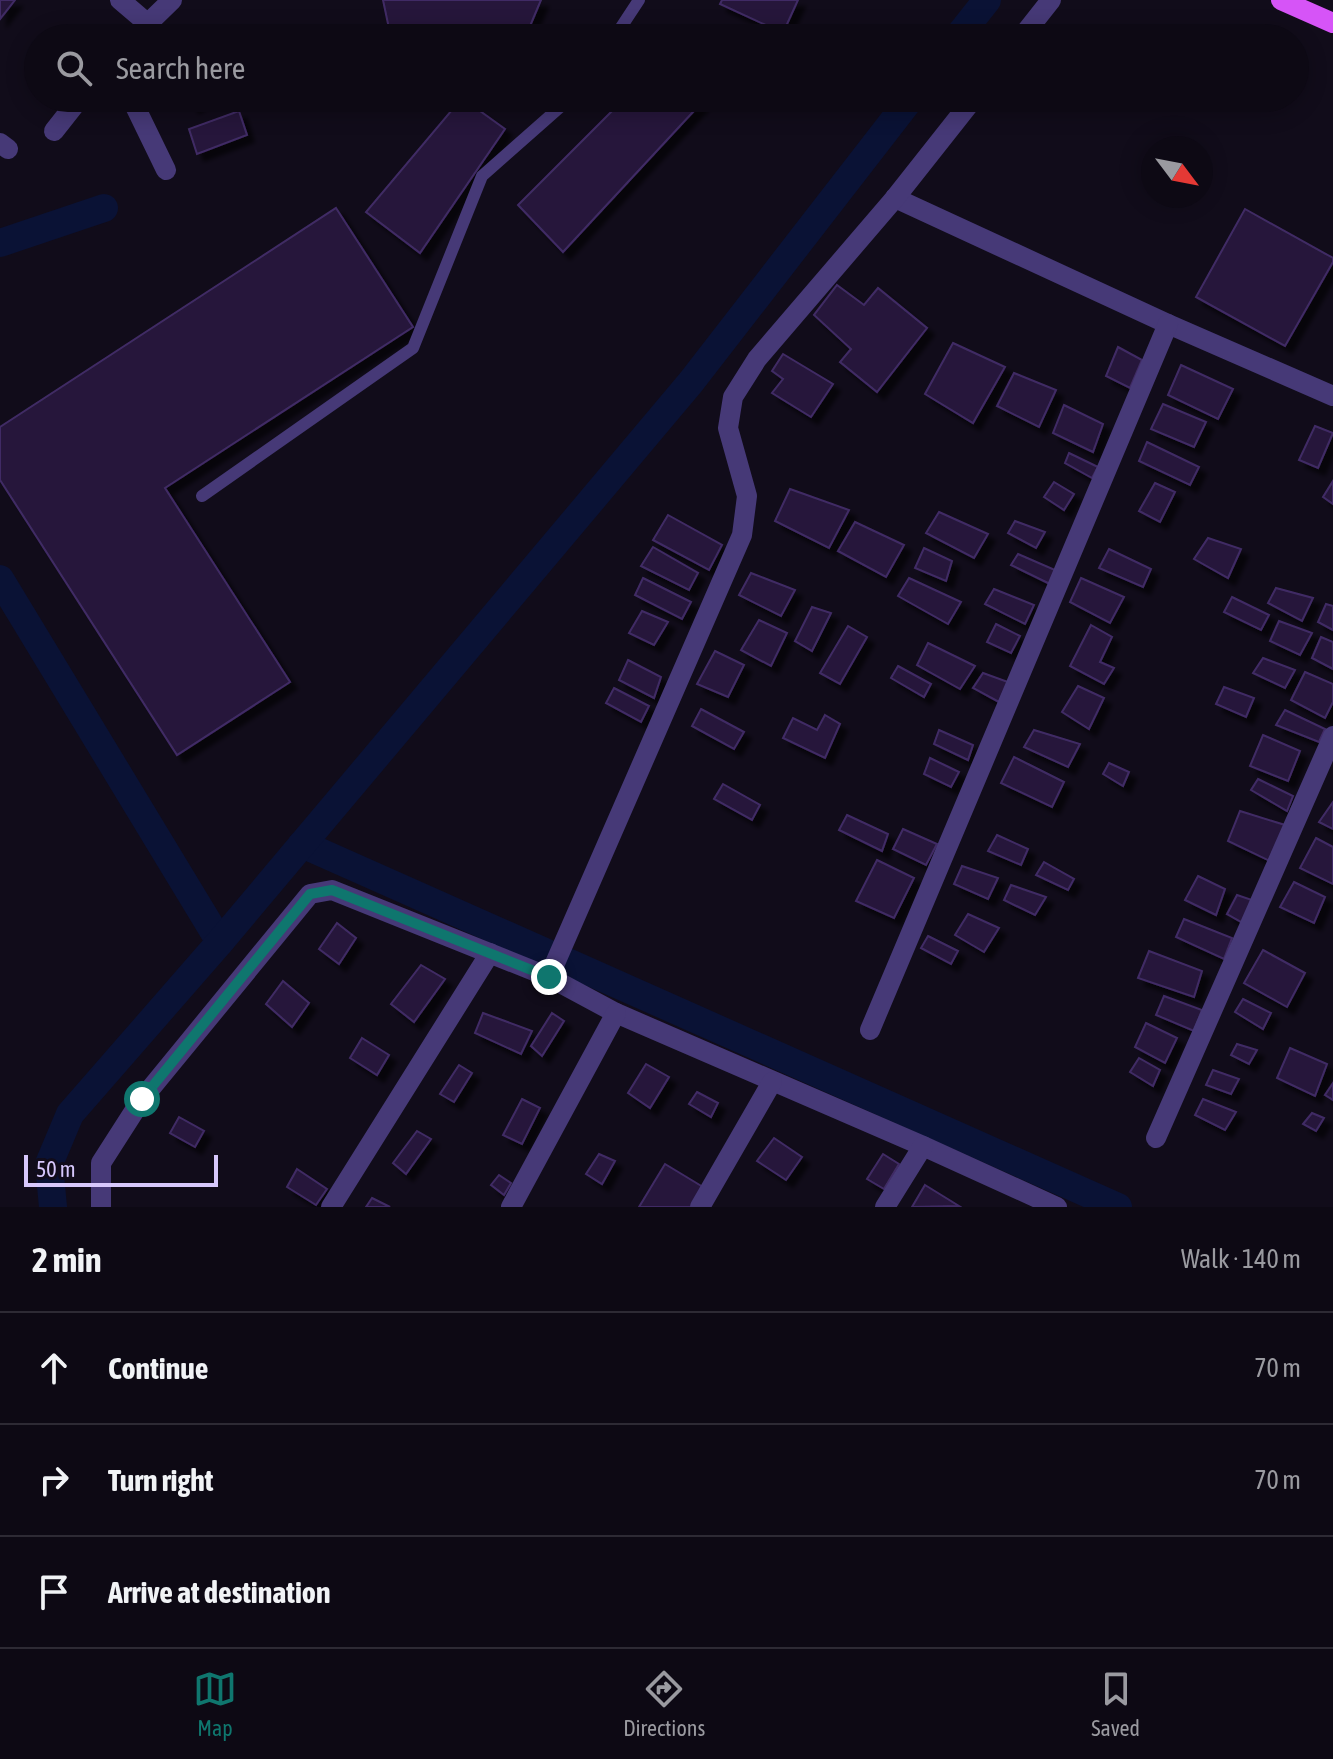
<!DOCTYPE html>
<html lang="en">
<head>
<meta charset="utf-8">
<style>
  body { margin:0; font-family:"Asap Condensed",sans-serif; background:#1b1722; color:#f1f3f6 }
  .compass { position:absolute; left:1141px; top:136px; width:72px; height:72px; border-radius:50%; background:#0d0914; box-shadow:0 4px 20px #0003; rotate:122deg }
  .scale { position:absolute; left:24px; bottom:20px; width:194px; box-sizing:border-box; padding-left:8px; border:4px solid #d7c8fc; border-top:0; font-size:22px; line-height:28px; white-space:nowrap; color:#d7c8fc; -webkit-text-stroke:6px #110c1a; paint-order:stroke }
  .stop { position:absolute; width:24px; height:24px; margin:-18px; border:6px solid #0f766e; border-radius:50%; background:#fff }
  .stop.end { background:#0f766e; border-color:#fff; box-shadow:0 2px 8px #0008 }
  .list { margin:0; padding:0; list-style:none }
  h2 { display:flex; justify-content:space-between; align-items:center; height:104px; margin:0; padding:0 32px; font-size:34px }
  h2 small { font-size:26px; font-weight:400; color:#9a9aa0 }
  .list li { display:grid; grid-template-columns:52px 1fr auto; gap:24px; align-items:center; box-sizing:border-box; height:112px; padding:0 32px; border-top:2px solid #2d2a34 }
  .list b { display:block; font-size:30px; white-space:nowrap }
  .list em { font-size:26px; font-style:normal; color:#9a9aa0 }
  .icon { flex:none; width:44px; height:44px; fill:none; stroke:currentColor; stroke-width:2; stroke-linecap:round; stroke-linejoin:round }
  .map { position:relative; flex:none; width:1333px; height:1207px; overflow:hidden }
  .search { position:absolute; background:#0d0914; box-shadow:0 4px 20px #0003; left:24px; right:24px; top:24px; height:88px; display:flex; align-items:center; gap:20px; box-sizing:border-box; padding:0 28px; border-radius:44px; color:#9a9aa0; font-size:30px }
  .sheet { height:440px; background:#0d0914 }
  nav { display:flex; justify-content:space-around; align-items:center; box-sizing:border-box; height:112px; border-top:2px solid #2d2a34; background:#0d0914; font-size:22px; color:#9a9aa0 }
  nav a { display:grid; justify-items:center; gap:4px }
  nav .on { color:#0f766e }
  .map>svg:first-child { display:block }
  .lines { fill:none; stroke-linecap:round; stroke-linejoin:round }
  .canal { stroke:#0a1235; stroke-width:28 }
  .building { fill:#25193a; stroke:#412c65; stroke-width:2; filter:url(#shadow) }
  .service { stroke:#463977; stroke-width:12 }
  .minor { stroke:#463977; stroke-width:20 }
  .primary { stroke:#d654f7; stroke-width:20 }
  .route { stroke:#0f766e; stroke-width:10 }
</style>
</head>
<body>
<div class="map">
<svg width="1333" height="1207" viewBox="0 0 1333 1207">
  <defs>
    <filter id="shadow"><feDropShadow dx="7" dy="7" stdDeviation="2" flood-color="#0009"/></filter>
  </defs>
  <rect width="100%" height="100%" fill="#110c1a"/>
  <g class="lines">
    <g class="canal">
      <path d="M 957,38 L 987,0"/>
      <path d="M 0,243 L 104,208"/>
      <path d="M 0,579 L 220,942"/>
      <path d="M 302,844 L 1118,1207"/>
      <path d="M 53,1207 L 49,1164 L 70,1114 L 220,942 L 691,382 L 911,98"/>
    </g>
  </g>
  <g class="building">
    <path d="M 0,0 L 15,0 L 0,19 Z"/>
    <path d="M 383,0 L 541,0 L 525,38 L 391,38 Z"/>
    <path d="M 722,0 L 798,0 L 783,33 L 720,4 Z"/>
    <path d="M 693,29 L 700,38 L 684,38 Z"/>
    <path d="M 188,98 L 208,98 L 192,106 Z"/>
    <path d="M 462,98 L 505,129 L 420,253 L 366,212 Z"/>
    <path d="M 625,98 L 706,98 L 563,252 L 518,205 Z"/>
    <path d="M 239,111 L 247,135 L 197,154 L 189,129 Z"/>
    <path d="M 336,208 L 413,327 L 165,488 L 290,682 L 177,755 L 0,480 L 0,427 Z"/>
    <path d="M 1245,209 L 1333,258 L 1333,262 L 1285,346 L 1196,297 Z"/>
    <path d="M 837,285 L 864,305 L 878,288 L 927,328 L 877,392 L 840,362 L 851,349 L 814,315 Z"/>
    <path d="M 953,343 L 1005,367 L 973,423 L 925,394 Z"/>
    <path d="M 1118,347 L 1142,360 L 1130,388 L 1106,376 Z"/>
    <path d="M 783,354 L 833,384 L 811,417 L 772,393 L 783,379 L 772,371 Z"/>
    <path d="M 1181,365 L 1233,389 L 1218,419 L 1168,395 Z"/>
    <path d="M 1014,373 L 1056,390 L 1039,427 L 997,406 Z"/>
    <path d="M 1163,404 L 1206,422 L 1194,447 L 1151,429 Z"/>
    <path d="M 1064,405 L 1103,424 L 1093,452 L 1053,433 Z"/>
    <path d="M 1315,426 L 1333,433 L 1318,468 L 1299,460 Z"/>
    <path d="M 1147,442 L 1199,467 L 1190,485 L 1139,461 Z"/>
    <path d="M 1069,453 L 1098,467 L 1092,478 L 1065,463 Z"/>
    <path d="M 1333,481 L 1333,504 L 1323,497 Z"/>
    <path d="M 1054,482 L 1074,494 L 1064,510 L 1044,497 Z"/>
    <path d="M 1155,483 L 1175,492 L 1160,522 L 1139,511 Z"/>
    <path d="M 790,489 L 849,510 L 829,548 L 775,521 Z"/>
    <path d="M 939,512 L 988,534 L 974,558 L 926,533 Z"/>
    <path d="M 668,515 L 722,545 L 709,570 L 653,540 Z"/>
    <path d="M 1015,521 L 1045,532 L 1036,548 L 1008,533 Z"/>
    <path d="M 855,522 L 904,545 L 886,577 L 838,551 Z"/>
    <path d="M 1208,538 L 1241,549 L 1228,578 L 1194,559 Z"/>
    <path d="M 653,547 L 698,573 L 689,590 L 641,566 Z"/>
    <path d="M 924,548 L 952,561 L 946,581 L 915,568 Z"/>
    <path d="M 1109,549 L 1151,569 L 1143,587 L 1099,568 Z"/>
    <path d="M 1018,554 L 1055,570 L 1050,584 L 1011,565 Z"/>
    <path d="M 751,573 L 795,590 L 781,616 L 739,595 Z"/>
    <path d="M 643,578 L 691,602 L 682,619 L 635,595 Z"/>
    <path d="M 909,578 L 961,602 L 948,624 L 898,596 Z"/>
    <path d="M 1081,578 L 1124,597 L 1110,623 L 1070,602 Z"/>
    <path d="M 1276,588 L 1313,598 L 1302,621 L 1268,603 Z"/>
    <path d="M 994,589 L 1034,605 L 1025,624 L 985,604 Z"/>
    <path d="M 1232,597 L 1269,615 L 1261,630 L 1224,612 Z"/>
    <path d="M 1326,604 L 1333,606 L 1333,630 L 1318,622 Z"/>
    <path d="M 812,607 L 831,613 L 812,651 L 795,641 Z"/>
    <path d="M 642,611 L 668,622 L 654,645 L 629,633 Z"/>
    <path d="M 759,620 L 787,633 L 771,666 L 741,650 Z"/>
    <path d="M 1279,621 L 1312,633 L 1300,655 L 1270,641 Z"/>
    <path d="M 996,624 L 1020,636 L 1011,653 L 987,642 Z"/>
    <path d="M 1091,625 L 1112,637 L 1100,662 L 1114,668 L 1104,684 L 1070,666 Z"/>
    <path d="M 848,626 L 867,637 L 840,684 L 820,673 Z"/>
    <path d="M 1321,637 L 1333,642 L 1333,669 L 1312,658 Z"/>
    <path d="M 928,643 L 975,666 L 960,689 L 917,665 Z"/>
    <path d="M 715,651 L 744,665 L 728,697 L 697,684 Z"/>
    <path d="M 1263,658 L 1295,670 L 1285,688 L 1253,673 Z"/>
    <path d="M 628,660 L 661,677 L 654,698 L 619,680 Z"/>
    <path d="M 898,666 L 931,684 L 924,697 L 891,678 Z"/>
    <path d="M 1305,672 L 1333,684 L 1333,702 L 1325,718 L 1291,700 Z"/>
    <path d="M 983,673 L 1008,682 L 999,702 L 973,688 Z"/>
    <path d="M 1078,686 L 1104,698 L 1089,729 L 1062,712 Z"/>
    <path d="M 1224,687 L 1254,698 L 1246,717 L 1216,704 Z"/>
    <path d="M 614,688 L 649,706 L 641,722 L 606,703 Z"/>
    <path d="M 701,709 L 744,732 L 734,749 L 692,726 Z"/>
    <path d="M 1285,710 L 1325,729 L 1319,742 L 1276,725 Z"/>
    <path d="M 825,715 L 840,724 L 825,758 L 783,738 L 793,718 L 817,730 Z"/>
    <path d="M 939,730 L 973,745 L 968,760 L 934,744 Z"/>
    <path d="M 1034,730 L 1080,744 L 1068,767 L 1024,747 Z"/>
    <path d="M 1263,735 L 1300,751 L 1288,781 L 1250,766 Z"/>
    <path d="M 1014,757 L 1064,782 L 1052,807 L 1001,783 Z"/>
    <path d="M 930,758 L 959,772 L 951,787 L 924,774 Z"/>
    <path d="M 1109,763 L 1129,772 L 1123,786 L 1103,774 Z"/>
    <path d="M 1258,779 L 1293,796 L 1287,811 L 1251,790 Z"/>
    <path d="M 723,784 L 760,805 L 752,820 L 714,799 Z"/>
    <path d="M 1333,802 L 1333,829 L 1319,822 Z"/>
    <path d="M 1240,811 L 1285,825 L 1272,862 L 1228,841 Z"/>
    <path d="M 847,815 L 888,834 L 882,851 L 839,830 Z"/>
    <path d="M 903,829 L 937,844 L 926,865 L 893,849 Z"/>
    <path d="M 997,835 L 1028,849 L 1021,865 L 988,851 Z"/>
    <path d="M 1316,838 L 1333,847 L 1333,884 L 1300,868 Z"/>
    <path d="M 877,860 L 914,878 L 894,918 L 856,901 Z"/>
    <path d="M 1044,862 L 1074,879 L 1068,890 L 1036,875 Z"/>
    <path d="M 962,866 L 998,878 L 988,899 L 954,884 Z"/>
    <path d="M 1198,876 L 1225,889 L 1216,915 L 1185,900 Z"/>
    <path d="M 1294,882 L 1325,897 L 1314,923 L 1280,907 Z"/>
    <path d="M 1011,885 L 1046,897 L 1035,915 L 1004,900 Z"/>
    <path d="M 1237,895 L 1252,900 L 1243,923 L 1227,914 Z"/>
    <path d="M 968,914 L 999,928 L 984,952 L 955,935 Z"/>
    <path d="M 1184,919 L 1232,938 L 1224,959 L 1176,937 Z"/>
    <path d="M 337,923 L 356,938 L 339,964 L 319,949 Z"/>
    <path d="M 928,936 L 958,951 L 951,964 L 921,948 Z"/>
    <path d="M 1263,950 L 1305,973 L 1287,1007 L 1244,983 Z"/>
    <path d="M 1149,951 L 1202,971 L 1194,997 L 1138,978 Z"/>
    <path d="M 421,965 L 445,979 L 414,1022 L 391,1004 Z"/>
    <path d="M 283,981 L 309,1003 L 292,1027 L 266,1004 Z"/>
    <path d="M 1164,996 L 1202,1010 L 1194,1031 L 1156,1015 Z"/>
    <path d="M 1243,999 L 1271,1013 L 1263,1029 L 1235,1012 Z"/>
    <path d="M 483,1013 L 532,1031 L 521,1054 L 475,1033 Z"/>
    <path d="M 552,1013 L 564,1021 L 542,1056 L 531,1046 Z"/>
    <path d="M 1146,1023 L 1177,1038 L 1165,1063 L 1135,1047 Z"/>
    <path d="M 362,1038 L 389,1055 L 377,1075 L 350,1058 Z"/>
    <path d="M 1237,1044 L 1257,1050 L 1249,1064 L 1231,1055 Z"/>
    <path d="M 1290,1048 L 1327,1064 L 1315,1096 L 1277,1078 Z"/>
    <path d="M 1139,1058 L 1160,1070 L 1153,1086 L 1130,1072 Z"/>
    <path d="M 646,1064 L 669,1077 L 650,1108 L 628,1093 Z"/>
    <path d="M 459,1065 L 472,1073 L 454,1102 L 440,1094 Z"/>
    <path d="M 1213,1070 L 1239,1079 L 1231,1094 L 1206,1085 Z"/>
    <path d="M 1333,1083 L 1333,1100 L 1325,1095 Z"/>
    <path d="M 697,1092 L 718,1103 L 711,1117 L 689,1104 Z"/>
    <path d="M 522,1099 L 540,1108 L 522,1144 L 503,1135 Z"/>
    <path d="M 1203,1099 L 1236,1112 L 1225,1130 L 1195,1115 Z"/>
    <path d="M 1312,1113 L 1324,1118 L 1316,1131 L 1303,1124 Z"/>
    <path d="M 179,1117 L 204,1131 L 195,1147 L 170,1133 Z"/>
    <path d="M 417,1131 L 431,1139 L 406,1174 L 393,1163 Z"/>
    <path d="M 774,1138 L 802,1157 L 786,1180 L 757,1161 Z"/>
    <path d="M 599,1154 L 615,1161 L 602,1184 L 586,1174 Z"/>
    <path d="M 883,1154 L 899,1164 L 884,1189 L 867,1179 Z"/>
    <path d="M 665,1164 L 703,1187 L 691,1207 L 639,1207 Z"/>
    <path d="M 297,1169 L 327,1189 L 316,1205 L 287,1187 Z"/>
    <path d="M 499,1175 L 511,1183 L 504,1195 L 491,1185 Z"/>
    <path d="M 925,1185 L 959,1206 L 912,1207 Z"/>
    <path d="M 372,1198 L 390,1207 L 366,1207 Z"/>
  </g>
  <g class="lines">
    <g class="service">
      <path d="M 614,38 L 639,0"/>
      <path d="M 202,496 L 413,348 L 482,176 L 559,108 L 567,98"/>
    </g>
    <g class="minor">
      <path d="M 120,0 L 147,23"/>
      <path d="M 133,38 L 172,0"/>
      <path d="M 1021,38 L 1051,0"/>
      <path d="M 131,98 L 166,170"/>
      <path d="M 54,131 L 80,98"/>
      <path d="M 0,143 L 8,149"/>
      <path d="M 895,198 L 1168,324 L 1333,396"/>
      <path d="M 549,977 L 742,535 L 747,496 L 728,428 L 733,397 L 757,359 L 895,198 L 974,98"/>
      <path d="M 870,1030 L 1168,324"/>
      <path d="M 1156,1138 L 1333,736"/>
      <path d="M 101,1207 L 101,1163 L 142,1099 L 310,894 L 332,890 L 549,977 L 616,1013 L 923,1146 L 1057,1207"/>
      <path d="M 331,1207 L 490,953"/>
      <path d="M 511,1207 L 616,1013"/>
      <path d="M 700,1207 L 772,1082"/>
      <path d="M 885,1207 L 923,1146"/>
    </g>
    <path class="primary" d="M 1281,0 L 1333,23"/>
  </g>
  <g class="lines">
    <path class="route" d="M 142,1099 L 310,894 L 332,890 L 549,977"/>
  </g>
</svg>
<svg class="compass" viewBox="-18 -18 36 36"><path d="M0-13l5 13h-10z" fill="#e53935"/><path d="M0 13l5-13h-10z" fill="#9a9aa0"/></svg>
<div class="scale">50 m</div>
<div class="stop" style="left:142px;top:1099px"></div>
<div class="stop end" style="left:549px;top:977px"></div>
<div class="search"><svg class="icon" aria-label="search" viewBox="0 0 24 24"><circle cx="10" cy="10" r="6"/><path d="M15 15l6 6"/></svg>Search here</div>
</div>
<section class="sheet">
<h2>2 min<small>Walk · 140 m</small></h2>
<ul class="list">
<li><svg class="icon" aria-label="ahead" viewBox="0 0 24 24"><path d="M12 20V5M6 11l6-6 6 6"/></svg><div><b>Continue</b></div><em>70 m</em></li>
<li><svg class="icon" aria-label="right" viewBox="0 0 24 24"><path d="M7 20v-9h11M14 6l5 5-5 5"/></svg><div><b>Turn right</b></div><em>70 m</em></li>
<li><svg class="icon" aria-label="arrive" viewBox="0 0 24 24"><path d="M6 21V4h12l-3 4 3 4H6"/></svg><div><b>Arrive at destination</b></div></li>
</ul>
</section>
<nav>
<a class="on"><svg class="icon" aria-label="map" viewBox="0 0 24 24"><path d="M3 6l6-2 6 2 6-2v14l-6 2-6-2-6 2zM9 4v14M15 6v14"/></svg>Map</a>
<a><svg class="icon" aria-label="directions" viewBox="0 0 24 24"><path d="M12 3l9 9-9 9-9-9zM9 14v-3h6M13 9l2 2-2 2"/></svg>Directions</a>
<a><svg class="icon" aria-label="saved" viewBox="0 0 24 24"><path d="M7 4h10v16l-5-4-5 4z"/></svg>Saved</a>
</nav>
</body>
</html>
